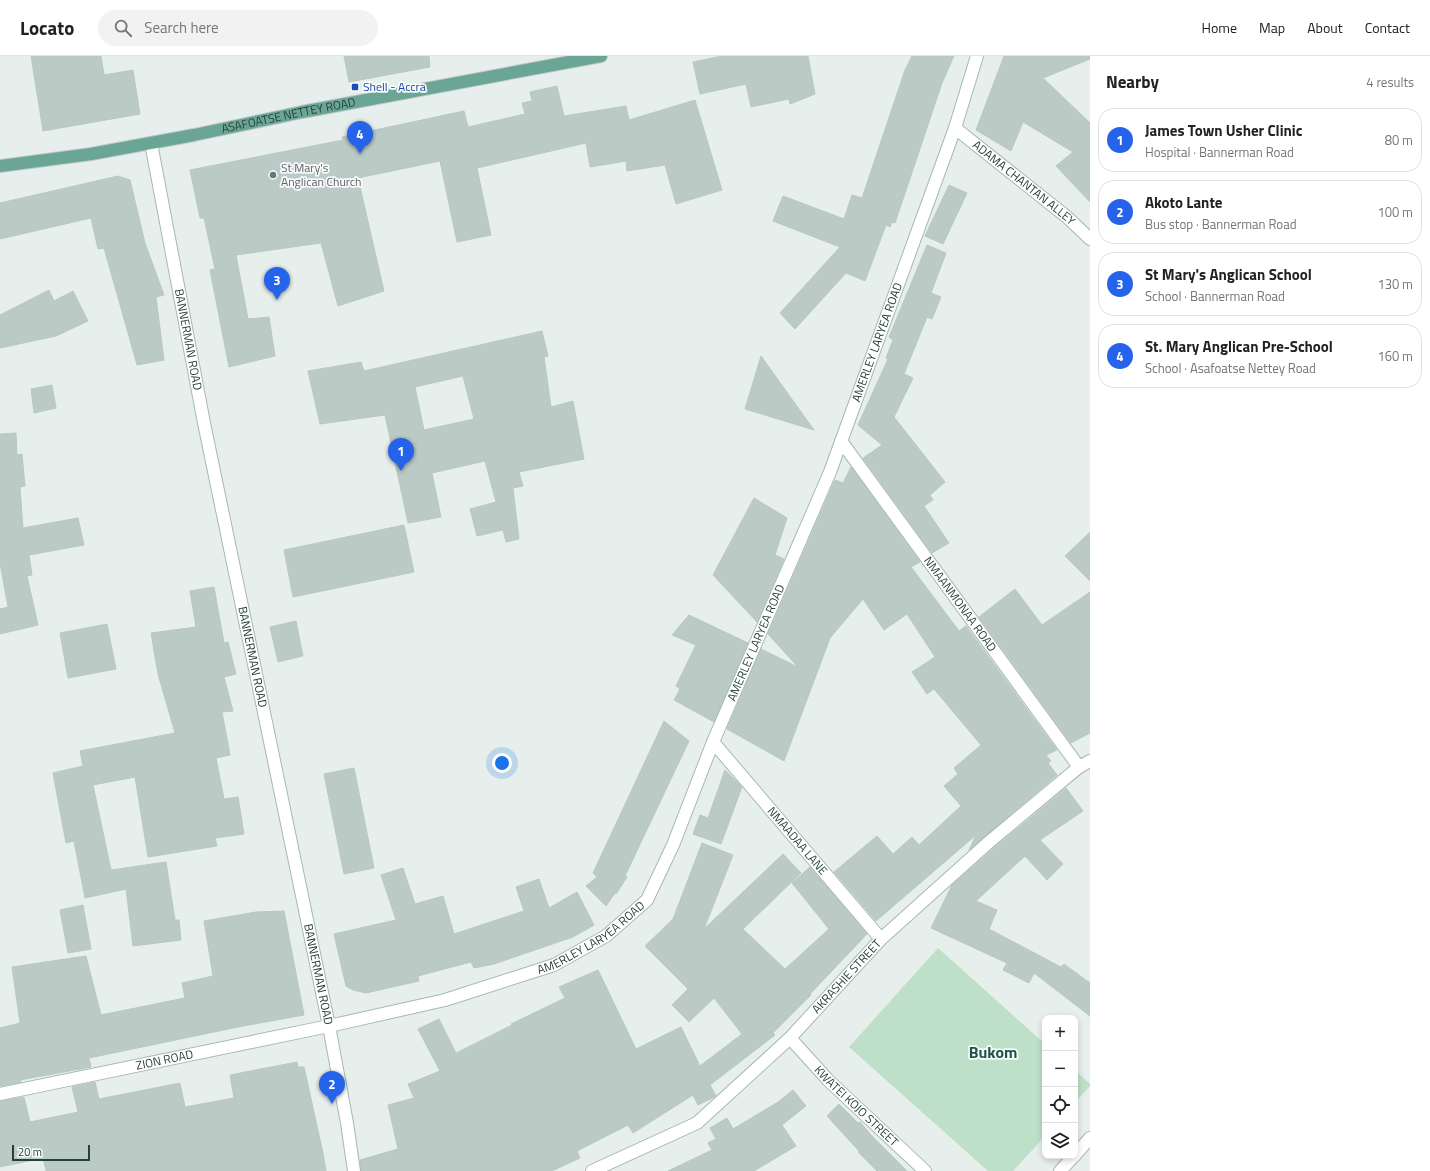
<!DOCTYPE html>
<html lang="en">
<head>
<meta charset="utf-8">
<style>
  body { margin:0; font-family:"Titillium Web",sans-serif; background:#f2f2f2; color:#222 }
  .controls { position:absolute; right:12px; bottom:12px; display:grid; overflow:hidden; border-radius:8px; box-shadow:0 2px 6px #0003 }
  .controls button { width:36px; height:36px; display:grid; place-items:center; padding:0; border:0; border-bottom:1px solid #e0e0e0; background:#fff; color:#222; font:20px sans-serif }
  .scale { position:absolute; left:12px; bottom:10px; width:78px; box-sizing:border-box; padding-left:4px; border:2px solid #24423a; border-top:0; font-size:11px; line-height:14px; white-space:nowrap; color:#24423a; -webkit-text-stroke:3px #f7fbf9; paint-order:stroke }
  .you { position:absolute; left:502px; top:707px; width:14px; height:14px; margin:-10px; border:3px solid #fff; border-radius:50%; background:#1a73e8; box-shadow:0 0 0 6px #1a73e833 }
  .badge { display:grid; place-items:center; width:26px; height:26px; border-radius:50%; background:#2563eb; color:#fff; font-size:13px; font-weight:700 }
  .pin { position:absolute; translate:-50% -33px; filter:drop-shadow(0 1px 2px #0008) }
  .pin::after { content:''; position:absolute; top:21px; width:14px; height:12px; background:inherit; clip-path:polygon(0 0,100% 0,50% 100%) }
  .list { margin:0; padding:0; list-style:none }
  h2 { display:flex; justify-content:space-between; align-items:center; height:52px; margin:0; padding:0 16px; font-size:17px }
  h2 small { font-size:13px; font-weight:400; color:#767676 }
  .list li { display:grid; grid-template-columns:26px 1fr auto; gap:12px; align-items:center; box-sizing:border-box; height:64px; margin:0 8px 8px; padding:0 8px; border:1px solid #e0e0e0; border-radius:16px }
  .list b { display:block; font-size:15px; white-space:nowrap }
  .list p { margin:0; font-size:13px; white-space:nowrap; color:#767676 }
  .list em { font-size:13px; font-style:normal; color:#767676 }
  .icon { flex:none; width:22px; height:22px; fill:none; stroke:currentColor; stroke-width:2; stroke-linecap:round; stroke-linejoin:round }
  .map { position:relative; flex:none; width:1090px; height:1115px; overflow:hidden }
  header { display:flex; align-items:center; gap:24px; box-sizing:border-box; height:56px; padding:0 20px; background:#fff; border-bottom:1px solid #e0e0e0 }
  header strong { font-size:19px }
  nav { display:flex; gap:22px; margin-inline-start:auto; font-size:14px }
  .search { width:280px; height:36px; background:#f2f2f2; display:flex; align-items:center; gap:10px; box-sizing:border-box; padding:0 14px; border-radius:22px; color:#767676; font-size:15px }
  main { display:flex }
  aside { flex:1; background:#fff }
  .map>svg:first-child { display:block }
  .green { fill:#bfe0c8 }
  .building { fill:#bbcac4; stroke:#b8c9c2; fill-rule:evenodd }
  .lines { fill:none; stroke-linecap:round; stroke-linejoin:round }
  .minor-casing { stroke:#a8b8b2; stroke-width:14 }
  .tertiary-casing { stroke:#a8b8b2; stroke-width:14 }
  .primary-casing { stroke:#c2cac8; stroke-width:14 }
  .minor { stroke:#fff; stroke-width:12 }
  .tertiary { stroke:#fff; stroke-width:12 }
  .primary { stroke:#6aa596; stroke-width:12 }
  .transit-dot { fill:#1a4fb4; stroke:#f7fbf9; stroke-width:1.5 }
  .worship-dot { fill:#6b7280; stroke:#f7fbf9; stroke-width:1.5 }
  .labels { text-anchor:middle; stroke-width:3.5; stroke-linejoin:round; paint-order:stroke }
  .transit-label { font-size:12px; fill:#164399; stroke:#f7fbf9; text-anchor:start }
  .street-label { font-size:12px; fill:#24423a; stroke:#f7fbf9 }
  .worship-label { font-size:12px; fill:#5b616d; stroke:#f7fbf9; text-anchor:start }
  .district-label { font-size:16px; font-weight:bold; fill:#1f5548; stroke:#f7fbf9 }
</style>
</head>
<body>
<header>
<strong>Locato</strong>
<div class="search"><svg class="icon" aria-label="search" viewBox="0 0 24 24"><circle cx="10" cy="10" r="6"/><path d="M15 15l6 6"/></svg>Search here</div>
<nav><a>Home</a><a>Map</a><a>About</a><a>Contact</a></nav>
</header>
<main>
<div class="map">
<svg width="1090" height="1115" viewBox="0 0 1090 1115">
  <rect width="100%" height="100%" fill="#e6efeb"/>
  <g class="green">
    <path d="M 938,892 L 1045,988 L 1045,1080 L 1013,1115 L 988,1115 L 849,991 Z"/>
    <path d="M 1075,1014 L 1090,1028 L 1090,1030 L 1075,1046 Z"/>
  </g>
  <g class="building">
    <path d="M 31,0 L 101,0 L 104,19 L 133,14 L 140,58 L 43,75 Z"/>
    <path d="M 344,0 L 429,0 L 430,11 L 349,26 Z"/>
    <path d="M 722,0 L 808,0 L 815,38 L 790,48 L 789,43 L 751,51 L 746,28 L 700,38 L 693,6 Z"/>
    <path d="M 912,0 L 954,0 L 942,27 L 895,167 L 892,166 L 890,171 L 886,169 L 865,225 L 846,217 L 795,273 L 780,257 L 840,191 L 773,165 L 783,140 L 844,163 L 852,139 L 862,142 L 905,14 Z"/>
    <path d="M 1004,0 L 1090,0 L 1090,3 L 1043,22 L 1090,67 L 1090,146 L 1056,110 L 1073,96 L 1023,66 L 1011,95 L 976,74 Z"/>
    <path d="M 557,30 L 564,60 L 626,50 L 629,64 L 695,44 L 722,134 L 676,148 L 665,109 L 627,115 L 626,105 L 590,111 L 586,87 L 477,112 L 491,179 L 457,186 L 440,105 L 358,122 L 384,235 L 338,250 L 321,187 L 236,199 L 248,263 L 269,261 L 275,300 L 229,311 L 210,214 L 215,213 L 204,162 L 200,162 L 190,114 L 343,84 L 342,81 L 464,55 L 468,71 L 525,58 L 522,47 L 532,45 L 530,36 Z"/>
    <path d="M 118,120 L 130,124 L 145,187 L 164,239 L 156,241 L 164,304 L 137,309 L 104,192 L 98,193 L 91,162 L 0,183 L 0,147 Z"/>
    <path d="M 949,129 L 967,137 L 943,188 L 925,180 Z"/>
    <path d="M 927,189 L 946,197 L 931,237 L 941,241 L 932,263 L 927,261 L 904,318 L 913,322 L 894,361 L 945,426 L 930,439 L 933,444 L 924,450 L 949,487 L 932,497 L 863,402 L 882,389 L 858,369 L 888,303 L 886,302 L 893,284 L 889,281 Z"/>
    <path d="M 49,234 L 54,245 L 73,235 L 88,265 L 56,280 L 0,292 L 0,259 Z"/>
    <path d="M 542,275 L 548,300 L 544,301 L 551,351 L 573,345 L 584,403 L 519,416 L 523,430 L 513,432 L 519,483 L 506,486 L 503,474 L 477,480 L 470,453 L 496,446 L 485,405 L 432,417 L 441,461 L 408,467 L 385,359 L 320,368 L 308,315 L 361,306 L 364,315 ZM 463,320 L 474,363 L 424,374 L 415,331 Z"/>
    <path d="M 761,300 L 814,374 L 745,353 Z"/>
    <path d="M 52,329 L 56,352 L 34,357 L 31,333 Z"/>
    <path d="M 16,377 L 17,399 L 22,398 L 25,430 L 20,431 L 23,472 L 78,462 L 84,489 L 29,499 L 32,519 L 27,520 L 38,569 L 0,578 L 0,553 L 8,551 L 0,507 L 0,378 Z"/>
    <path d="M 851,411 L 920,506 L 911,511 L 959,575 L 966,570 L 1057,694 L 1046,699 L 1051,705 L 1048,707 L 1057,719 L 969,794 L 976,779 L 876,865 L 834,816 L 877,780 L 893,798 L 912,781 L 919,789 L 961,750 L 944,730 L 958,718 L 954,712 L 981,689 L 934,633 L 927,638 L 912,616 L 935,601 L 907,558 L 884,574 L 863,543 L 830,582 L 784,705 L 727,673 L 761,593 L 798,611 L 768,578 L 835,424 L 843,427 Z"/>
    <path d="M 754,442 L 787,462 L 775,499 L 784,503 L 757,566 L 713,519 Z"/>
    <path d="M 404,469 L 414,516 L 293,541 L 284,494 Z"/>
    <path d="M 1090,476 L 1090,525 L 1065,500 Z"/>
    <path d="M 214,531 L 224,587 L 228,586 L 236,618 L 224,621 L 233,655 L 222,656 L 230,699 L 216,702 L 224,743 L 238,741 L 244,778 L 215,782 L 217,790 L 148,801 L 135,721 L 93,729 L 111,814 L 166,806 L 175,864 L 179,864 L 181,884 L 133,890 L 126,833 L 85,842 L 74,785 L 66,787 L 53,717 L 83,710 L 80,695 L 175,677 L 158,618 L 151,577 L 196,571 L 190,535 Z"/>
    <path d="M 1015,533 L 1042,569 L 1090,536 L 1090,677 L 1071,687 L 979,561 Z"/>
    <path d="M 689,559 L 748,587 L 714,666 L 674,644 L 680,633 L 676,630 L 696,589 L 672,579 Z"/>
    <path d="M 296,565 L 303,600 L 278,606 L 270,571 Z"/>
    <path d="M 107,568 L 116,613 L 68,622 L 60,577 Z"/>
    <path d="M 664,665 L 689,685 L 625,820 L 627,821 L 616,838 L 615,837 L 606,850 L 586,830 L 597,821 L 593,817 Z"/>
    <path d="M 354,712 L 374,812 L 344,818 L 324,718 Z"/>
    <path d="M 725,714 L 742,731 L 721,788 L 693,778 L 700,759 L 708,762 Z"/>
    <path d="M 1066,732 L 1083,755 L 1040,784 L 1063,808 L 1047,824 L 1025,800 L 976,845 L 997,854 L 989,873 L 1061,911 L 1064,908 L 1090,927 L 1090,960 L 1034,917 L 1029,927 L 1003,914 L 1007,907 L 931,872 L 952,829 L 994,792 Z"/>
    <path d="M 702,787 L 733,799 L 704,873 L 783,798 L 801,817 L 743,873 L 785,913 L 829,873 L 792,827 L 810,811 L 867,878 L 810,938 L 811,939 L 773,977 L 775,979 L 710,1029 L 716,1040 L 698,1049 L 693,1039 L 633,1077 L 628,1069 L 577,1095 L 580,1102 L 552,1115 L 361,1115 L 360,1104 L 398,1093 L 388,1049 L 414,1042 L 408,1028 L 440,1015 L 418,973 L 439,963 L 456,997 L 512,969 L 511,968 L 565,942 L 559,931 L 598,914 L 636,993 L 681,971 L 700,1010 L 742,978 L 714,942 L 689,966 L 672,949 L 688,933 L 645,890 L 673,863 Z"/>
    <path d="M 403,812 L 415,848 L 443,840 L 454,878 L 524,855 L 516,831 L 539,823 L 549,852 L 577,836 L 594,869 L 573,881 L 494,908 L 474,912 L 471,906 L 418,920 L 419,925 L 366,937 L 353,934 L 346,930 L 334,878 L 396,864 L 381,819 Z"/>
    <path d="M 83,849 L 91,893 L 68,897 L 60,854 Z"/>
    <path d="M 284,855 L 304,959 L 238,971 L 89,1002 L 91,1011 L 20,1024 L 21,1026 L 0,1030 L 0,972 L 20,967 L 12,911 L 86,900 L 101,959 L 185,942 L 182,927 L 213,920 L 204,865 L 256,856 Z"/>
    <path d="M 297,1006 L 298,1011 L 304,1011 L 323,1097 L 326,1115 L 46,1115 L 43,1102 L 0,1111 L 0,1045 L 24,1041 L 30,1066 L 78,1056 L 72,1031 L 95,1026 L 99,1043 L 180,1027 L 185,1051 L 234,1042 L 230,1019 Z"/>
    <path d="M 793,1034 L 806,1050 L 782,1069 L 796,1090 L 754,1115 L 668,1115 L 712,1094 L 708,1087 L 716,1083 L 710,1072 L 727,1062 L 733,1073 L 778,1046 Z"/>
    <path d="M 839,1048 L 858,1067 L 860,1066 L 872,1080 L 907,1115 L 877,1115 L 858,1096 L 859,1095 L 827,1060 Z"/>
  </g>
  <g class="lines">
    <g class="minor-casing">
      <g id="minor">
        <path id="s1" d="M 955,72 L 1067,161 L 1090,183"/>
        <path id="s2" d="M 841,385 L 1079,711"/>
        <path id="s3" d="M 713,686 L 881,883"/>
        <path id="s4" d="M 790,982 L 828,1024 L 925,1115"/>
        <path d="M 1075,1099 L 1090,1082"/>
        <path id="s5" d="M 592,1115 L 697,1067 L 790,982 L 881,883 L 989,786 L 1079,711 L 1090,705"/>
        <path d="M 1060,1115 L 1074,1100"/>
      </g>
    </g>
    <g class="tertiary-casing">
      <g id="tertiary">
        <path id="s6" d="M 151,87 L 204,367 L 329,970 L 347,1067 L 354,1115"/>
        <path id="s7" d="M 0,1038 L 329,970 L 445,944 L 554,909 L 606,880 L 647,844 L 673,789 L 713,686 L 830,416 L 955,72 L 977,0"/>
      </g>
    </g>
    <g class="primary-casing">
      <g id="primary">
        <path id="s8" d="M 0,110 L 91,98 L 194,79 L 302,56 L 601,0"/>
      </g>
    </g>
    <use href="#minor" class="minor"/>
    <use href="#tertiary" class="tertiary"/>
    <use href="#primary" class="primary"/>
  </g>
  <rect class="transit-dot" x="351" y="27" width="8" height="8" rx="2"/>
  <circle class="worship-dot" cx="273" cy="119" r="4"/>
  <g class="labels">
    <g class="transit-label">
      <text x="363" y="35">Shell - Accra</text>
    </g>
    <g class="street-label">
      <text dy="4" stroke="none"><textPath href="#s8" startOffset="293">ASAFOATSE NETTEY ROAD</textPath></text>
      <text dy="4" stroke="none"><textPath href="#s1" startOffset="88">ADAMA CHANTAN ALLEY</textPath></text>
      <text dy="4" stroke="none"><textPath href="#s6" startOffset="200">BANNERMAN ROAD</textPath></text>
      <text dy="4" stroke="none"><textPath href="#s7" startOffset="1287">AMERLEY LARYEA ROAD</textPath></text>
      <text dy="4" stroke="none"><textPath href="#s2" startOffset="202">NMAANMONAA ROAD</textPath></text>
      <text dy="4" stroke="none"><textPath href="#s7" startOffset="963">AMERLEY LARYEA ROAD</textPath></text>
      <text dy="4" stroke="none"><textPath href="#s6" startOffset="524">BANNERMAN ROAD</textPath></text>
      <text dy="4" stroke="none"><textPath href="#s3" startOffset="130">NMAADAA LANE</textPath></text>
      <text dy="4" stroke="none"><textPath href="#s7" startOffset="615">AMERLEY LARYEA ROAD</textPath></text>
      <text dy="4" stroke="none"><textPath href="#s6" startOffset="848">BANNERMAN ROAD</textPath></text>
      <text dy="4" stroke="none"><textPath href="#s5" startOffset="325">AKRASHIE STREET</textPath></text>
      <text dy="4" stroke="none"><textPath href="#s7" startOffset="168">ZION ROAD</textPath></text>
      <text dy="4" stroke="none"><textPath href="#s4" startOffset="95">KWATEI KOJO STREET</textPath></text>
    </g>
    <g class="worship-label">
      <text x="281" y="116">St Mary's<tspan x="281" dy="14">Anglican Church</tspan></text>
    </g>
    <g class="district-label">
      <text x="993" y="1002">Bukom</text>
    </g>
  </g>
</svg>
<div class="controls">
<button>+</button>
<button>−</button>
<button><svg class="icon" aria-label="locate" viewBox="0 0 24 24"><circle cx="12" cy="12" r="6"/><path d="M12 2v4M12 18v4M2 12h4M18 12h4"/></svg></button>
<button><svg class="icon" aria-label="layers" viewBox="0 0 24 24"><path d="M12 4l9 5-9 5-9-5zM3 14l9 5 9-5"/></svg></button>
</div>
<div class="scale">20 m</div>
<div class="you"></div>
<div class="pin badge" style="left:401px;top:415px">1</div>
<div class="pin badge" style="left:332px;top:1048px">2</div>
<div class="pin badge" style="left:277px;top:244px">3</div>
<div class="pin badge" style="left:360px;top:98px">4</div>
</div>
<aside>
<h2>Nearby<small>4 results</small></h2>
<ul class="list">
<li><span class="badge">1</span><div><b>James Town Usher Clinic</b><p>Hospital · Bannerman Road</p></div><em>80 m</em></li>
<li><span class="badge">2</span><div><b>Akoto Lante</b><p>Bus stop · Bannerman Road</p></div><em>100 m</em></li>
<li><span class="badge">3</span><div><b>St Mary's Anglican School</b><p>School · Bannerman Road</p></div><em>130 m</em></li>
<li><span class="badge">4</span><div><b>St. Mary Anglican Pre-School</b><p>School · Asafoatse Nettey Road</p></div><em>160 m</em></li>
</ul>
</aside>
</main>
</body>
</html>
